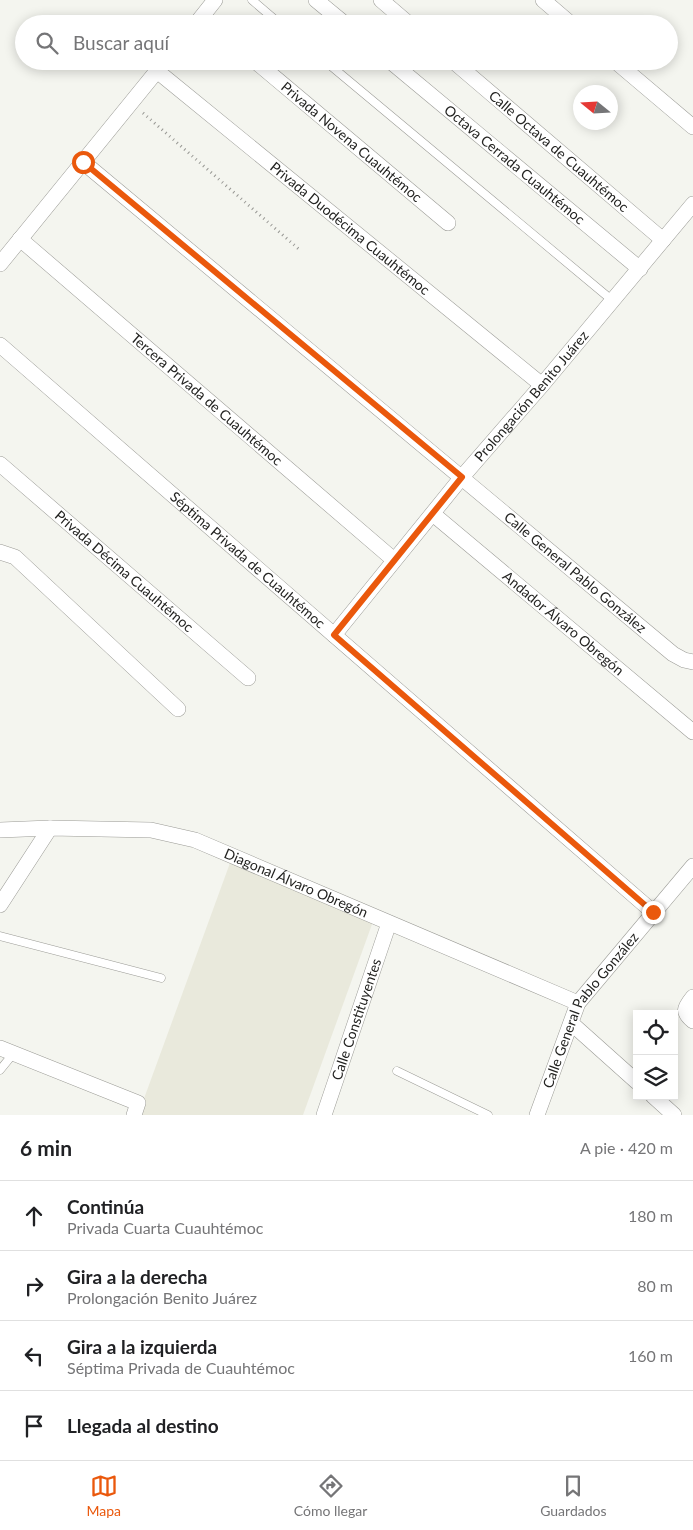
<!DOCTYPE html>
<html lang="es">
<head>
<meta charset="utf-8">
<style>
  body { margin:0; font-family:Lato,sans-serif; background:#f6f6f6; color:#202124 }
  .controls { position:absolute; right:15px; bottom:15px; display:grid; overflow:hidden; border-radius:0px; box-shadow:0 2px 12px #0003 }
  .controls button { width:45px; height:45px; display:grid; place-items:center; padding:0; border:0; border-bottom:1px solid #e0e0e0; background:#fff; color:#202124; font:25px sans-serif }
  .compass { position:absolute; left:573px; top:85px; width:45px; height:45px; border-radius:50%; background:#fff; box-shadow:0 2px 12px #0003; rotate:288deg }
  .stop { position:absolute; width:15px; height:15px; margin:-11px; border:4px solid #ea580c; border-radius:50%; background:#fff }
  .stop.end { background:#ea580c; border-color:#fff; box-shadow:0 1px 5px #0008 }
  .list { margin:0; padding:0; list-style:none }
  h2 { display:flex; justify-content:space-between; align-items:center; height:65px; margin:0; padding:0 20px; font-size:21px }
  h2 small { font-size:16px; font-weight:400; color:#757577 }
  .list li { display:grid; grid-template-columns:32px 1fr auto; gap:15px; align-items:center; box-sizing:border-box; height:70px; padding:0 20px; border-top:1px solid #e0e0e0 }
  .list b { display:block; font-size:19px; white-space:nowrap }
  .list p { margin:0; font-size:16px; white-space:nowrap; color:#757577 }
  .list em { font-size:16px; font-style:normal; color:#757577 }
  .icon { flex:none; width:28px; height:28px; fill:none; stroke:currentColor; stroke-width:2; stroke-linecap:round; stroke-linejoin:round }
  .map { position:relative; flex:none; width:693px; height:1115px; overflow:hidden }
  .search { position:absolute; background:#fff; box-shadow:0 2px 12px #0003; left:15px; right:15px; top:15px; height:55px; display:flex; align-items:center; gap:12px; box-sizing:border-box; padding:0 18px; border-radius:28px; color:#757577; font-size:19px }
  .sheet { height:345px; background:#fff }
  nav { display:flex; justify-content:space-around; align-items:center; box-sizing:border-box; height:70px; border-top:1px solid #e0e0e0; background:#fff; font-size:14px; color:#757577 }
  nav a { display:grid; justify-items:center; gap:2px }
  nav .on { color:#ea580c }
  .map>svg:first-child { display:block }
  .built { fill:#e9e9dc }
  .lines { fill:none; stroke-linecap:round; stroke-linejoin:round }
  .service-casing { stroke:#9b9b96; stroke-width:9 }
  .minor-casing { stroke:#9b9b96; stroke-width:16 }
  .path { stroke:#989894; stroke-width:3; stroke-dasharray:1 4; stroke-linecap:butt }
  .service { stroke:#fff; stroke-width:8 }
  .minor { stroke:#fff; stroke-width:15 }
  .route { stroke:#ea580c; stroke-width:6 }
  .labels { text-anchor:middle; stroke-width:4; stroke-linejoin:round; paint-order:stroke }
  .street-label { font-size:14px; fill:#232321; stroke:#fffffe }
</style>
</head>
<body>
<div class="map">
<svg width="693" height="1115" viewBox="0 0 693 1115">
  <rect width="100%" height="100%" fill="#f4f5ef"/>
  <path class="built" d="M 230,863 L 375,916 L 303,1115 L 138,1115 Z"/>
  <g class="lines">
    <g class="service-casing">
      <g id="service">
        <path d="M 252,0 L 280,24"/>
        <path d="M 325,61 L 613,301"/>
        <path d="M 0,936 L 161,978"/>
        <path d="M 0,1070 L 13,1054"/>
        <path d="M 397,1071 L 488,1115"/>
      </g>
    </g>
    <g class="minor-casing">
      <g id="minor">
        <path d="M 316,0 L 345,24"/>
        <path d="M 381,0 L 409,24"/>
        <path d="M 543,0 L 571,24"/>
        <path d="M 196,24 L 215,0"/>
        <path id="s1" d="M 255,61 L 448,223"/>
        <path id="s2" d="M 390,61 L 640,269"/>
        <path id="s3" d="M 453,61 L 663,240"/>
        <path d="M 615,61 L 693,127"/>
        <path id="s4" d="M 157,71 L 542,385"/>
        <path id="s5" d="M 83,162 L 673,654 L 684,660 L 693,662"/>
        <path id="s6" d="M 20,239 L 394,560"/>
        <path d="M 0,264 L 165,61"/>
        <path id="s7" d="M 0,345 L 653,912"/>
        <path id="s8" d="M 0,464 L 248,678"/>
        <path id="s9" d="M 433,514 L 693,732"/>
        <path d="M 0,552 L 15,557 L 178,709"/>
        <path id="s10" d="M 334,635 L 462,477 L 542,385 L 693,204"/>
        <path id="s11" d="M 0,830 L 50,828 L 151,830 L 195,840 L 578,1003"/>
        <path d="M 0,905 L 50,828"/>
        <path d="M 693,997 C 684,1008 682,1012 693,1021"/>
        <path d="M 571,1023 L 637,1082"/>
        <path d="M 0,1048 L 138,1103 L 134,1115"/>
        <path d="M 653,1096 L 674,1115"/>
        <path id="s12" d="M 324,1115 L 389,923"/>
        <path id="s13" d="M 537,1115 L 578,1003 L 693,866"/>
      </g>
    </g>
    <path class="path" d="M 143,113 L 301,251"/>
    <use href="#service" class="service"/>
    <use href="#minor" class="minor"/>
  </g>
  <g class="lines">
    <path class="route" d="M 83,162 L 462,477 L 334,635 L 653,912"/>
  </g>
  <g class="labels">
    <g class="street-label">
      <text dy="5" stroke="none"><textPath href="#s1" startOffset="126">Privada Novena Cuauhtémoc</textPath></text>
      <text dy="5" stroke="none"><textPath href="#s3" startOffset="139">Calle Octava de Cuauhtémoc</textPath></text>
      <text dy="5" stroke="none"><textPath href="#s2" startOffset="162">Octava Cerrada Cuauhtémoc</textPath></text>
      <text dy="5" stroke="none"><textPath href="#s4" startOffset="249">Privada Duodécima Cuauhtémoc</textPath></text>
      <text dy="5" stroke="none"><textPath href="#s10" startOffset="310">Prolongación Benito Juárez</textPath></text>
      <text dy="5" stroke="none"><textPath href="#s6" startOffset="246">Tercera Privada de Cuauhtémoc</textPath></text>
      <text dy="5" stroke="none"><textPath href="#s7" startOffset="328">Séptima Privada de Cuauhtémoc</textPath></text>
      <text dy="5" stroke="none"><textPath href="#s8" startOffset="164">Privada Décima Cuauhtémoc</textPath></text>
      <text dy="5" stroke="none"><textPath href="#s5" startOffset="641">Calle General Pablo González</textPath></text>
      <text dy="5" stroke="none"><textPath href="#s9" startOffset="170">Andador Álvaro Obregón</textPath></text>
      <text dy="5" stroke="none"><textPath href="#s11" startOffset="306">Diagonal Álvaro Obregón</textPath></text>
      <text dy="5" stroke="none"><textPath href="#s13" startOffset="119">Calle General Pablo González</textPath></text>
      <text dy="5" stroke="none"><textPath href="#s12" startOffset="101">Calle Constituyentes</textPath></text>
    </g>
  </g>
</svg>
<div class="controls">
<button><svg class="icon" aria-label="locate" viewBox="0 0 24 24"><circle cx="12" cy="12" r="6"/><path d="M12 2v4M12 18v4M2 12h4M18 12h4"/></svg></button>
<button><svg class="icon" aria-label="layers" viewBox="0 0 24 24"><path d="M12 4l9 5-9 5-9-5zM3 14l9 5 9-5"/></svg></button>
</div>
<svg class="compass" viewBox="-18 -18 36 36"><path d="M0-13l5 13h-10z" fill="#e53935"/><path d="M0 13l5-13h-10z" fill="#757577"/></svg>
<div class="stop" style="left:83px;top:162px"></div>
<div class="stop end" style="left:653px;top:912px"></div>
<div class="search"><svg class="icon" aria-label="search" viewBox="0 0 24 24"><circle cx="10" cy="10" r="6"/><path d="M15 15l6 6"/></svg>Buscar aquí</div>
</div>
<section class="sheet">
<h2>6 min<small>A pie · 420 m</small></h2>
<ul class="list">
<li><svg class="icon" aria-label="ahead" viewBox="0 0 24 24"><path d="M12 20V5M6 11l6-6 6 6"/></svg><div><b>Continúa</b><p>Privada Cuarta Cuauhtémoc</p></div><em>180 m</em></li>
<li><svg class="icon" aria-label="right" viewBox="0 0 24 24"><path d="M7 20v-9h11M14 6l5 5-5 5"/></svg><div><b>Gira a la derecha</b><p>Prolongación Benito Juárez</p></div><em>80 m</em></li>
<li><svg class="icon" aria-label="left" viewBox="0 0 24 24"><path d="M17 20v-9H6M10 6l-5 5 5 5"/></svg><div><b>Gira a la izquierda</b><p>Séptima Privada de Cuauhtémoc</p></div><em>160 m</em></li>
<li><svg class="icon" aria-label="arrive" viewBox="0 0 24 24"><path d="M6 21V4h12l-3 4 3 4H6"/></svg><div><b>Llegada al destino</b></div></li>
</ul>
</section>
<nav>
<a class="on"><svg class="icon" aria-label="map" viewBox="0 0 24 24"><path d="M3 6l6-2 6 2 6-2v14l-6 2-6-2-6 2zM9 4v14M15 6v14"/></svg>Mapa</a>
<a><svg class="icon" aria-label="directions" viewBox="0 0 24 24"><path d="M12 3l9 9-9 9-9-9zM9 14v-3h6M13 9l2 2-2 2"/></svg>Cómo llegar</a>
<a><svg class="icon" aria-label="saved" viewBox="0 0 24 24"><path d="M7 4h10v16l-5-4-5 4z"/></svg>Guardados</a>
</nav>
</body>
</html>
